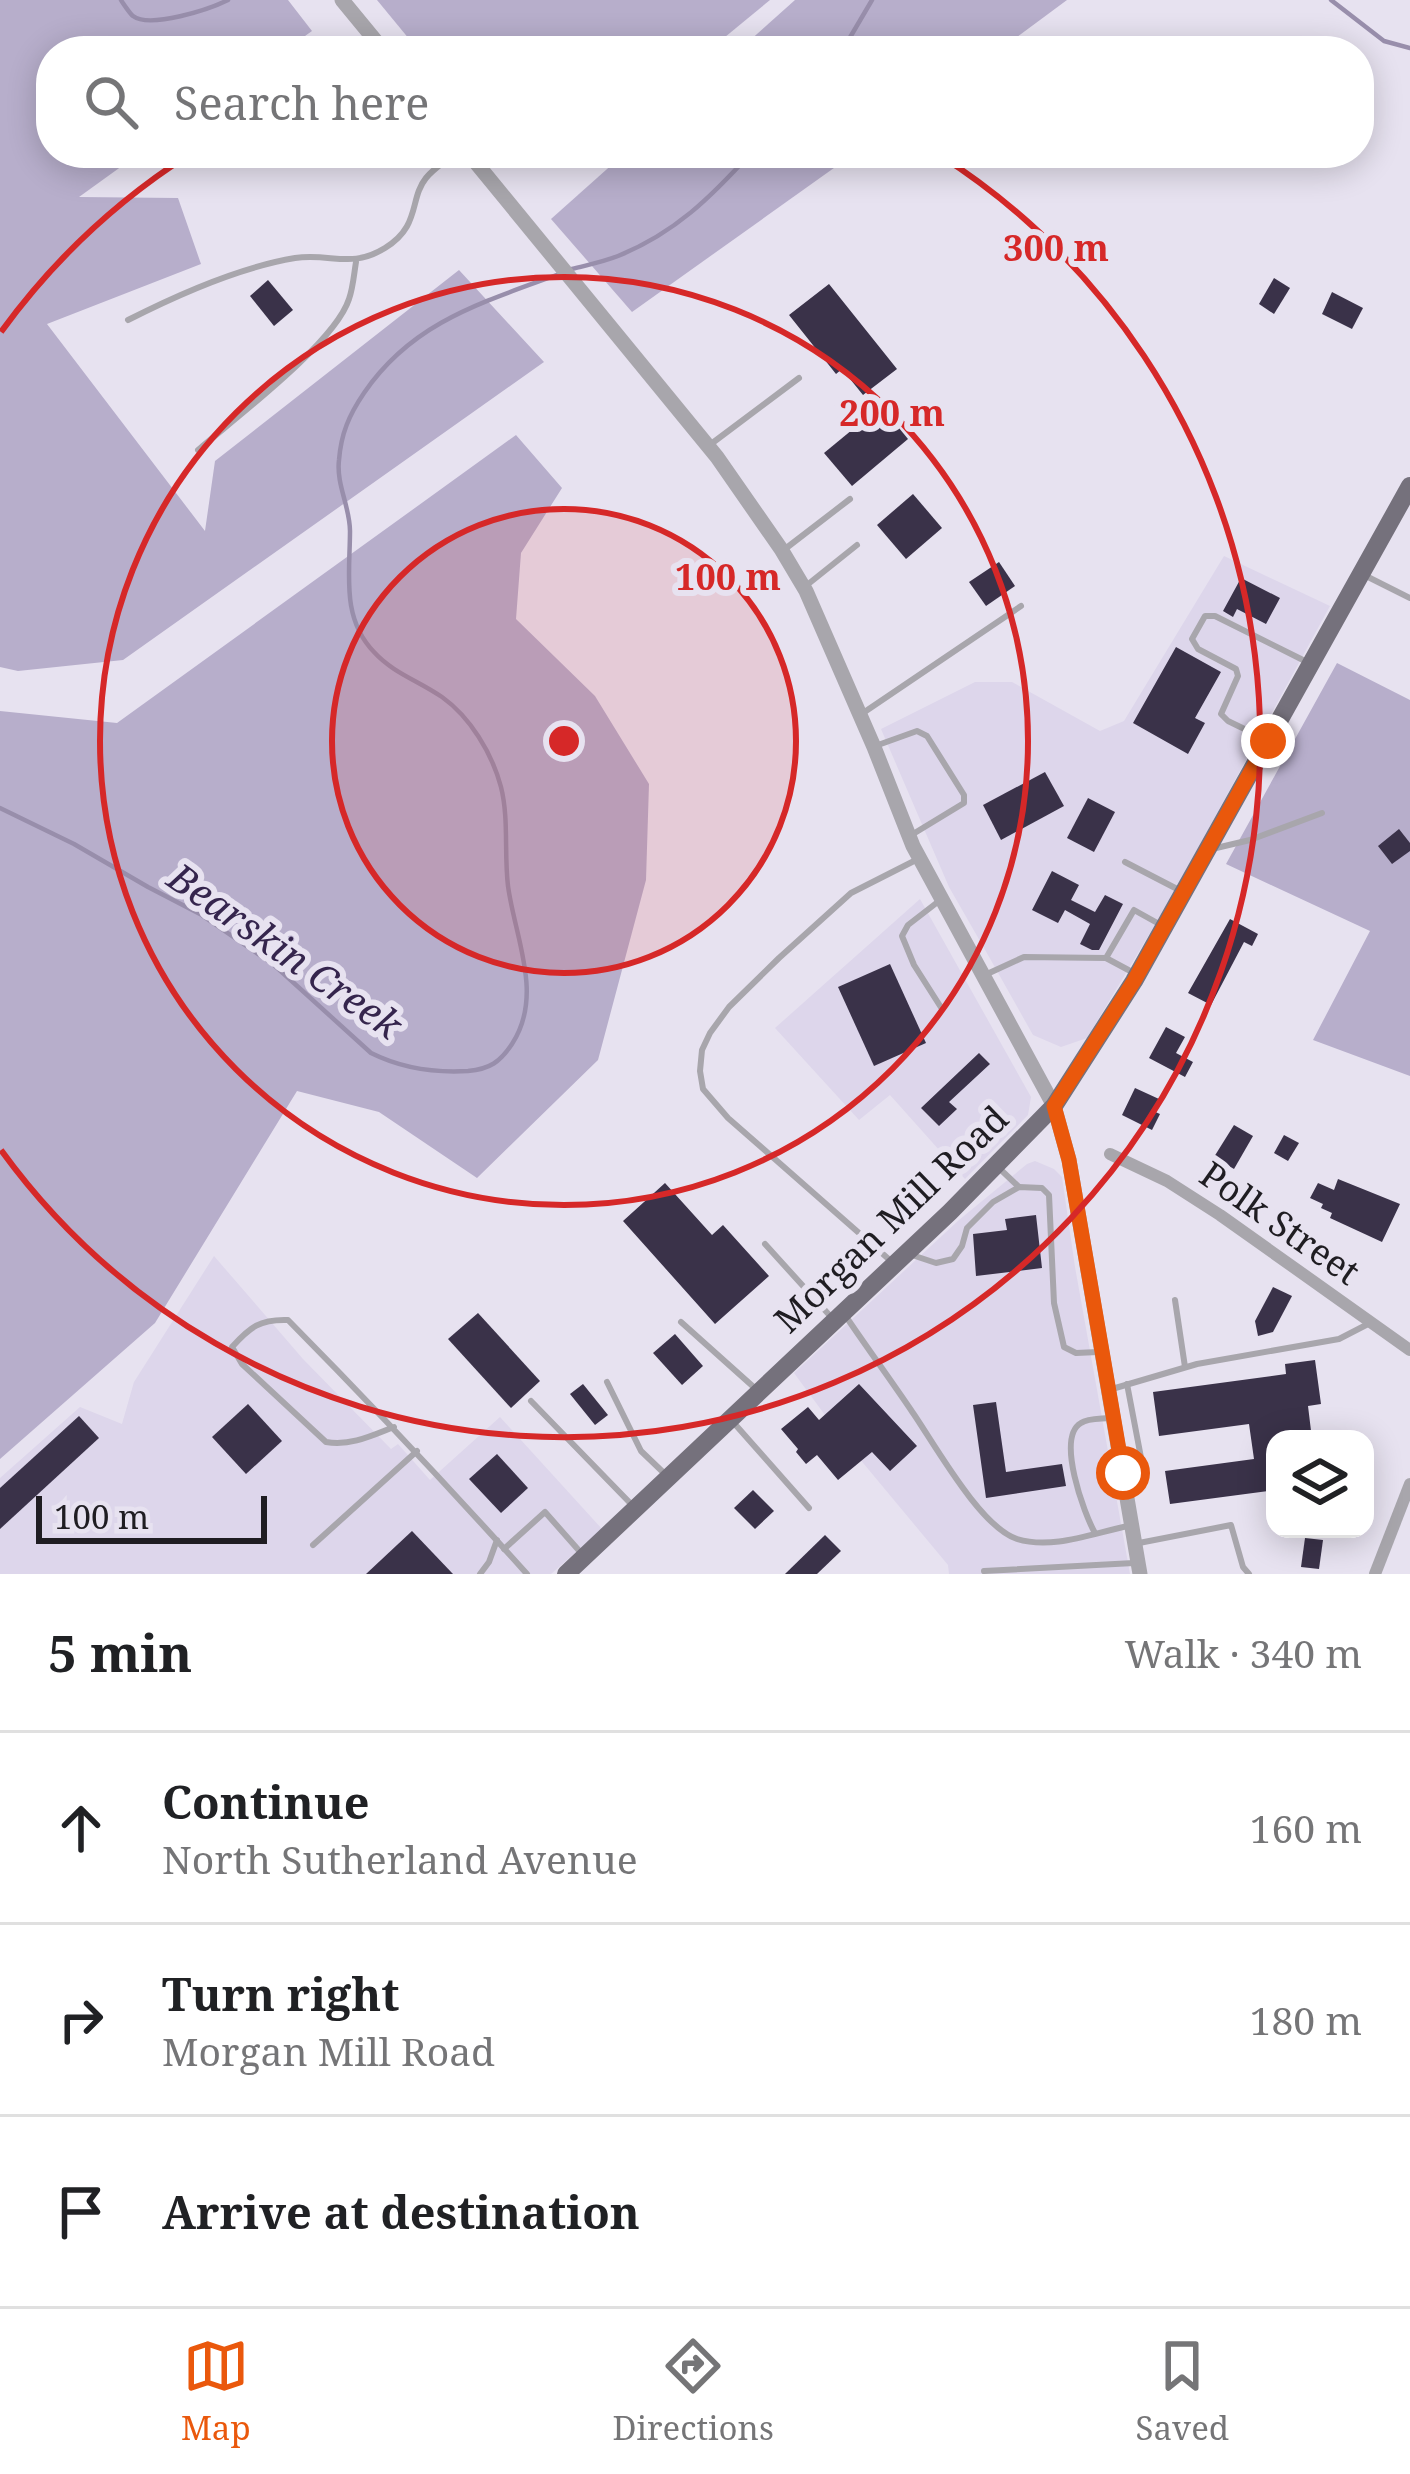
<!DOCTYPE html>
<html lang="en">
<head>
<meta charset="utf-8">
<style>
  body { margin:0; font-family:"Noto Serif",serif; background:#f6f6f6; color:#202124 }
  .controls { position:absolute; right:36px; bottom:36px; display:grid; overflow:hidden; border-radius:24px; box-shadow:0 6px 30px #0003 }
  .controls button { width:108px; height:108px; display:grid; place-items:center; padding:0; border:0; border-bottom:3px solid #e0e0e0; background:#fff; color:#202124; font:60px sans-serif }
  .scale { position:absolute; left:36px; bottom:30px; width:231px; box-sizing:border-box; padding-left:12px; border:6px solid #1f1d22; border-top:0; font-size:33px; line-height:42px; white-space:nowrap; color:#1f1d22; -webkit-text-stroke:9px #e7e2f0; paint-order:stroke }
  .stop { position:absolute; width:36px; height:36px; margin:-27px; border:9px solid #ea580c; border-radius:50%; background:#fff }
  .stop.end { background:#ea580c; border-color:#fff; box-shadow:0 3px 12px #0008 }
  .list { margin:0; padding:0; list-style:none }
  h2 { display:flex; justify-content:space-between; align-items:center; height:156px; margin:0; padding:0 48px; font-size:51px }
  h2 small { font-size:39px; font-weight:400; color:#757577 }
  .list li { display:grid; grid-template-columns:78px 1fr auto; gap:36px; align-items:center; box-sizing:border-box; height:192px; padding:0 48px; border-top:3px solid #e0e0e0 }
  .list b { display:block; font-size:45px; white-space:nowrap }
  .list p { margin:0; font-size:39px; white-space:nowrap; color:#757577 }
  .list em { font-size:39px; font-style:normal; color:#757577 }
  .icon { flex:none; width:66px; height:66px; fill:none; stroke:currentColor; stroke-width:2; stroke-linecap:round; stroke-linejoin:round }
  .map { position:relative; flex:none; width:1410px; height:1574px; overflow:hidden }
  .search { position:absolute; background:#fff; box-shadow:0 6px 30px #0003; left:36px; right:36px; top:36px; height:132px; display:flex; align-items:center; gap:30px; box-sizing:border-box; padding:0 42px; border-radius:48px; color:#757577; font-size:45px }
  .sheet { height:732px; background:#fff }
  nav { display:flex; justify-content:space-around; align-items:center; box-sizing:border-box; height:168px; border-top:3px solid #e0e0e0; background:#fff; font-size:33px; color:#757577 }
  nav a { display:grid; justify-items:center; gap:6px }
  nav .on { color:#ea580c }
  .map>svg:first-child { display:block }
  .built { fill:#ddd6eb }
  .forest { fill:#b7aecb }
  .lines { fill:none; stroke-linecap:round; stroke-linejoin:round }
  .stream { stroke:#988eab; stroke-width:4.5 }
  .building { fill:#3a3249 }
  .service { stroke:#a8a6ac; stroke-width:6 }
  .minor { stroke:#a8a6ac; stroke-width:12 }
  .tertiary { stroke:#a8a6ac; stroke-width:15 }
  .primary { stroke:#75717c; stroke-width:18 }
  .route { stroke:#ea580c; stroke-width:15 }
  .ring { fill:none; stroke:#d62828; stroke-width:6 }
  .labels { text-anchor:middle; stroke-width:12; stroke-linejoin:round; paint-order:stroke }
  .street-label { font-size:36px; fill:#1f1d22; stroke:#e7e2f0 }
  .water-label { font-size:39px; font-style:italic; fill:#35254d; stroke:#e7e2f0 }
  .centre { fill:#d62828; stroke:#e7e2f0; stroke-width:6 }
  .ring-label { font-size:36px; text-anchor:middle; font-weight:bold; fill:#d62828; stroke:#e7e2f0; stroke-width:12; stroke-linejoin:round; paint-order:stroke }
</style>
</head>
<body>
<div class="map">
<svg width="1410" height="1574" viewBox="0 0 1410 1574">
  <rect width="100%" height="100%" fill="#e7e2f0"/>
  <g class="built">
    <path d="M 1224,556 L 1330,606 L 1168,903 L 1087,1038 L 1061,1047 L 1033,1035 L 988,955 L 949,887 L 881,729 L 975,682 L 1012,682 L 1100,731 L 1124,721 Z"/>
    <path d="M 920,899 L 1031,1097 L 1028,1115 L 965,1179 L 890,1095 L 859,1120 L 775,1028 Z"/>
    <path d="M 1035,1161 L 1054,1169 L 1062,1177 L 1075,1267 L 1130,1574 L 949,1574 L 948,1565 L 839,1434 L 794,1373 L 959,1220 L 1027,1164 Z"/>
    <path d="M 214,1256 L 303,1359 L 391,1449 L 398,1444 L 430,1480 L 500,1417 L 602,1529 L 551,1574 L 0,1574 L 0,1478 L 80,1407 L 122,1424 L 134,1382 Z"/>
  </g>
  <g class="forest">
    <path d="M 0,0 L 288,0 L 312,31 L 284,51 L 51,51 L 51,153 L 140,153 L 79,197 L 178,198 L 201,264 L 47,324 L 205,531 L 215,461 L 459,270 L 544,362 L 123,660 L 18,671 L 0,667 Z"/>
    <path d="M 377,0 L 770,0 L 708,51 L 419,51 Z"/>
    <path d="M 795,0 L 1067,0 L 998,51 L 738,51 Z"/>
    <path d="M 625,153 L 855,153 L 632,312 L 551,219 Z"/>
    <path d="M 516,435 L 562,488 L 521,553 L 516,619 L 595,696 L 649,784 L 646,880 L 598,1060 L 477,1178 L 379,1112 L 297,1091 L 155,1323 L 0,1459 L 0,711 L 117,723 Z"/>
    <path d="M 1337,663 L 1410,700 L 1410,1076 L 1313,1040 L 1370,931 L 1226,864 Z"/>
  </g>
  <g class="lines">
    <g class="stream">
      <path d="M 121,0 C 122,2 131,15 133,16 C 150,29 210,9 228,0"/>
      <path d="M 1331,0 L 1384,41 L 1410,48"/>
      <path d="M 842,51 L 872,0"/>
      <path d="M 572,269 C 587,265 603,262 618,256 C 675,233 711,197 751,153"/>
      <path d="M 0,808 L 74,844 L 148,887 L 200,914 L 274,965 L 371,1053 C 403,1069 434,1073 468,1071 C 490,1069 500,1062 512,1044 C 544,995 515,938 508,886 C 504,853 509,819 501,787 C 492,753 470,717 442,697 C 419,681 393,673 374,652 C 341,618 350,573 350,531 C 350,507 336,484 339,460 C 341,434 349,415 364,393 C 413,321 484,302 562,273"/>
    </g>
  </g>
  <g class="building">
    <path d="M 1274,278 L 1290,288 L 1274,314 L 1259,304 Z"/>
    <path d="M 268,280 L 293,310 L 274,326 L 250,296 Z"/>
    <path d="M 829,284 L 897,369 L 863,395 L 842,369 L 836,374 L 789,315 Z"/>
    <path d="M 1332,292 L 1363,308 L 1352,329 L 1322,314 Z"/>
    <path d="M 881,406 L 908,439 L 852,486 L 824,453 Z"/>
    <path d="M 913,494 L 942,528 L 906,559 L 877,525 Z"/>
    <path d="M 999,562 L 1015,586 L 986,606 L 969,582 Z"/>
    <path d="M 1241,578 L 1280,598 L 1266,624 L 1237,609 L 1233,617 L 1223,611 Z"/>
    <path d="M 1176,647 L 1221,672 L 1195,718 L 1205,723 L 1188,754 L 1133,723 Z"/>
    <path d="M 1045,772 L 1064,806 L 1001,840 L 983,805 Z"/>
    <path d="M 1088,798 L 1115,812 L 1094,852 L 1067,838 Z"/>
    <path d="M 1399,829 L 1410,843 L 1410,851 L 1392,864 L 1378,846 Z"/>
    <path d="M 1052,871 L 1079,885 L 1071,900 L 1095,912 L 1105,895 L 1123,904 L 1099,950 L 1092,950 L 1080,944 L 1090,924 L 1065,910 L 1058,923 L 1032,910 Z"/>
    <path d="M 1230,919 L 1258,934 L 1252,946 L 1244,942 L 1211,1005 L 1188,993 Z"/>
    <path d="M 890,964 L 926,1043 L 874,1066 L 838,987 Z"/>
    <path d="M 1166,1027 L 1185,1037 L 1176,1053 L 1193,1062 L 1185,1077 L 1149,1058 Z"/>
    <path d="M 979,1053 L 990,1064 L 949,1102 L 957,1109 L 939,1126 L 921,1108 Z"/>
    <path d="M 1135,1088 L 1159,1099 L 1153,1111 L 1160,1114 L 1152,1130 L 1122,1115 Z"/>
    <path d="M 1234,1125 L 1253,1136 L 1234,1169 L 1214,1157 Z"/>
    <path d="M 1284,1135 L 1299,1143 L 1288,1161 L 1274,1153 Z"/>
    <path d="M 1338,1179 L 1400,1204 L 1382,1242 L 1330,1218 L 1332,1213 L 1321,1208 L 1323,1204 L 1310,1198 L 1318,1183 L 1334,1190 Z"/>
    <path d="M 665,1183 L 712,1235 L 723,1225 L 769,1276 L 715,1324 L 623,1221 Z"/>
    <path d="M 1036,1215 L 1042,1268 L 976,1276 L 973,1234 L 1007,1230 L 1005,1219 Z"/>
    <path d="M 1273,1287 L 1292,1296 L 1273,1332 L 1258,1336 L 1255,1321 Z"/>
    <path d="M 478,1313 L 540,1381 L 511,1408 L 448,1339 Z"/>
    <path d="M 675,1334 L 703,1366 L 682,1385 L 653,1353 Z"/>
    <path d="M 1315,1360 L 1321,1404 L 1308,1406 L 1312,1439 L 1275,1439 L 1275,1490 L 1170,1504 L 1165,1471 L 1254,1459 L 1249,1424 L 1159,1436 L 1153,1392 L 1286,1374 L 1285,1364 Z"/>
    <path d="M 583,1384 L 608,1415 L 595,1425 L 570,1394 Z"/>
    <path d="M 859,1384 L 917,1446 L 890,1471 L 872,1452 L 838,1480 L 817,1455 L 806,1464 L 796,1452 L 798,1449 L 781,1429 L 808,1407 L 819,1420 Z"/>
    <path d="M 996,1402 L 1006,1472 L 1062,1464 L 1066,1486 L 986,1498 L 973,1405 Z"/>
    <path d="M 248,1404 L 282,1441 L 246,1474 L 212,1437 Z"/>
    <path d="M 79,1416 L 99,1438 L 0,1529 L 0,1488 Z"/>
    <path d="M 497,1454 L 528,1488 L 501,1513 L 469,1479 Z"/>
    <path d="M 753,1490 L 774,1511 L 755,1529 L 734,1508 Z"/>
    <path d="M 412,1531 L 453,1574 L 366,1574 Z"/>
    <path d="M 825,1535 L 841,1551 L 817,1574 L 785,1574 Z"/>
    <path d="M 1305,1538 L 1323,1540 L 1319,1569 L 1301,1567 Z"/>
  </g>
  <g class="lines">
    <g class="service">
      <path d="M 128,320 C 177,295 241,267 295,258 C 332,253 351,269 385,248 C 421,226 409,199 426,178 C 434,168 446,161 455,153"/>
      <path d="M 711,444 L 799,378"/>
      <path d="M 198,450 C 235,418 335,343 349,299 C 353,288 354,274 356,262"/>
      <path d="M 785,549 L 850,499"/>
      <path d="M 1364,575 L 1410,598"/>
      <path d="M 807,585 L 857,545"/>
      <path d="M 863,713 L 1021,606"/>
      <path d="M 1265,739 L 1228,721 L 1221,714 L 1238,676 L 1236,669 L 1198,649 L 1192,639 L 1205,616 L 1215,616 L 1305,661"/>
      <path d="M 878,745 L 917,731 L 927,736 L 964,795 L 964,803 L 913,834"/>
      <path d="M 1212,849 L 1250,840 L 1322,813"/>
      <path d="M 1125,862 L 1181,891"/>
      <path d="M 939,901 L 908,925 L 902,936 L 914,965 L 942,1009"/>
      <path d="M 1106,958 L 1134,910 L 1161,925"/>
      <path d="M 987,974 L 1024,957 L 1106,958 L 1134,973"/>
      <path d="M 1000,1169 L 1019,1187"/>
      <path d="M 765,1244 L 832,1318"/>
      <path d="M 912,1255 L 936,1263 L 953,1259 L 962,1246 L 967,1228 L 993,1202 L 1019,1187 L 1042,1188 L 1049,1195 L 1054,1303 L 1064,1347 L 1076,1353 L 1098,1352"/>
      <path d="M 892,1262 L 728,1118 L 703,1089 L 700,1071 L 702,1050 L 710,1033 L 729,1007 L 779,958 L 851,893 L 916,860"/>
      <path d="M 1175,1300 L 1185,1367"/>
      <path d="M 847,1318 C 868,1349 890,1379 911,1410 C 934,1443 980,1527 1017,1539 C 1053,1550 1093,1533 1128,1526"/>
      <path d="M 681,1322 L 757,1390"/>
      <path d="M 607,1382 L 641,1451 L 666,1475"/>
      <path d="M 1112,1389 L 1197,1364 L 1339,1339 L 1370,1323"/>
      <path d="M 531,1401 L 633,1506"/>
      <path d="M 733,1422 L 809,1508"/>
      <path d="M 394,1427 C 371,1436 351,1446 326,1442 L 242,1364 L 232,1347 C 250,1327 260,1319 288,1320 C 370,1403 449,1487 527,1574"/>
      <path d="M 1126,1472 L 1143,1468 L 1127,1384"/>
      <path d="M 1095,1533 C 1084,1514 1056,1437 1081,1423 C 1088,1418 1101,1419 1109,1418"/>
      <path d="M 1139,1543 L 1231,1525 L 1243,1567 L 1249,1574"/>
      <path d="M 313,1545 L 417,1451"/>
      <path d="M 504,1549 L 545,1512 L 582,1554"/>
      <path d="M 984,1571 L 1134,1563"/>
      <path d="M 480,1574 L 489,1562 L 497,1540"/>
    </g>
    <g class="minor">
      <path d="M 1110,1154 L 1167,1181 L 1220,1215 L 1410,1350"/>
      <path d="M 1375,1574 L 1410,1484"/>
    </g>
    <g class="tertiary">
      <path d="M 342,0 L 384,51"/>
      <path d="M 468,153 L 717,457 L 781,549 L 806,591 L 874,747 L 913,846 L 1054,1106 L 1069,1160 L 1140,1574"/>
    </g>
    <path class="primary" d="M 566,1574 L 950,1212 L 1054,1106 L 1134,981 L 1410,486"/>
  </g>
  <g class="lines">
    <path class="route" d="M 1123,1473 L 1069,1160 L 1054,1106 L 1134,981 L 1268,741"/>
  </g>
  <circle cx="564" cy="741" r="232" fill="#d62828" fill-opacity=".12"/>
  <g class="ring">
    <circle cx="564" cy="741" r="232"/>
    <circle cx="564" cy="741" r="464"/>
    <path d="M1 332A696 696 0 0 1 190 154M473 51A696 696 0 0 1 655 51M938 154A696 696 0 1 1 1 1150"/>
  </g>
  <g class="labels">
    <g class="street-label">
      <text transform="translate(891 1219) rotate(-44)" y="13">Morgan Mill Road</text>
      <text transform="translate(1280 1223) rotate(35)" y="13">Polk Street</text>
    </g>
    <g class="water-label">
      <text transform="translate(285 951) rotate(35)" y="14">Bearskin Creek</text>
    </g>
  </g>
  <circle cx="564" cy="741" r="18" class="centre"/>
  <g class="ring-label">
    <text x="1056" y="261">300 m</text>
    <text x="892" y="426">200 m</text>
    <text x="728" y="590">100 m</text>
  </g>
</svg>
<div class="controls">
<button><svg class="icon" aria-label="layers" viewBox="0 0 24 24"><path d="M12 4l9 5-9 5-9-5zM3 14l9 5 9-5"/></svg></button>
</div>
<div class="scale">100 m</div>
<div class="stop" style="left:1123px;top:1473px"></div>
<div class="stop end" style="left:1268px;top:741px"></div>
<div class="search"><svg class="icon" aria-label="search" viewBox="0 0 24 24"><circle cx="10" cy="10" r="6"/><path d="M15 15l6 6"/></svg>Search here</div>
</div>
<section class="sheet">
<h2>5 min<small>Walk · 340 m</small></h2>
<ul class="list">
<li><svg class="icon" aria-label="ahead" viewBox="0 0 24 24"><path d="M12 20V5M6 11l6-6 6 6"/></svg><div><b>Continue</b><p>North Sutherland Avenue</p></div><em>160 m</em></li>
<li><svg class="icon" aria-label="right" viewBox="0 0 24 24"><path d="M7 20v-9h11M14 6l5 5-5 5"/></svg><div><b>Turn right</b><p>Morgan Mill Road</p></div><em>180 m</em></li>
<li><svg class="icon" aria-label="arrive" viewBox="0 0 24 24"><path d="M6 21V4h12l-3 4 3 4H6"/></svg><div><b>Arrive at destination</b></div></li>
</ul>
</section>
<nav>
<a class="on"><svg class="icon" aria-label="map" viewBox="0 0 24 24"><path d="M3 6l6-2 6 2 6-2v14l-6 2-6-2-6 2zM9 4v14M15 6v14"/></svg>Map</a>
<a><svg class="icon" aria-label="directions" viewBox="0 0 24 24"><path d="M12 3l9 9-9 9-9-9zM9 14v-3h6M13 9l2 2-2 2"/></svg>Directions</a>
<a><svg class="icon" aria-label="saved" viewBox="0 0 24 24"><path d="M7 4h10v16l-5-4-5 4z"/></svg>Saved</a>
</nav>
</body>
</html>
